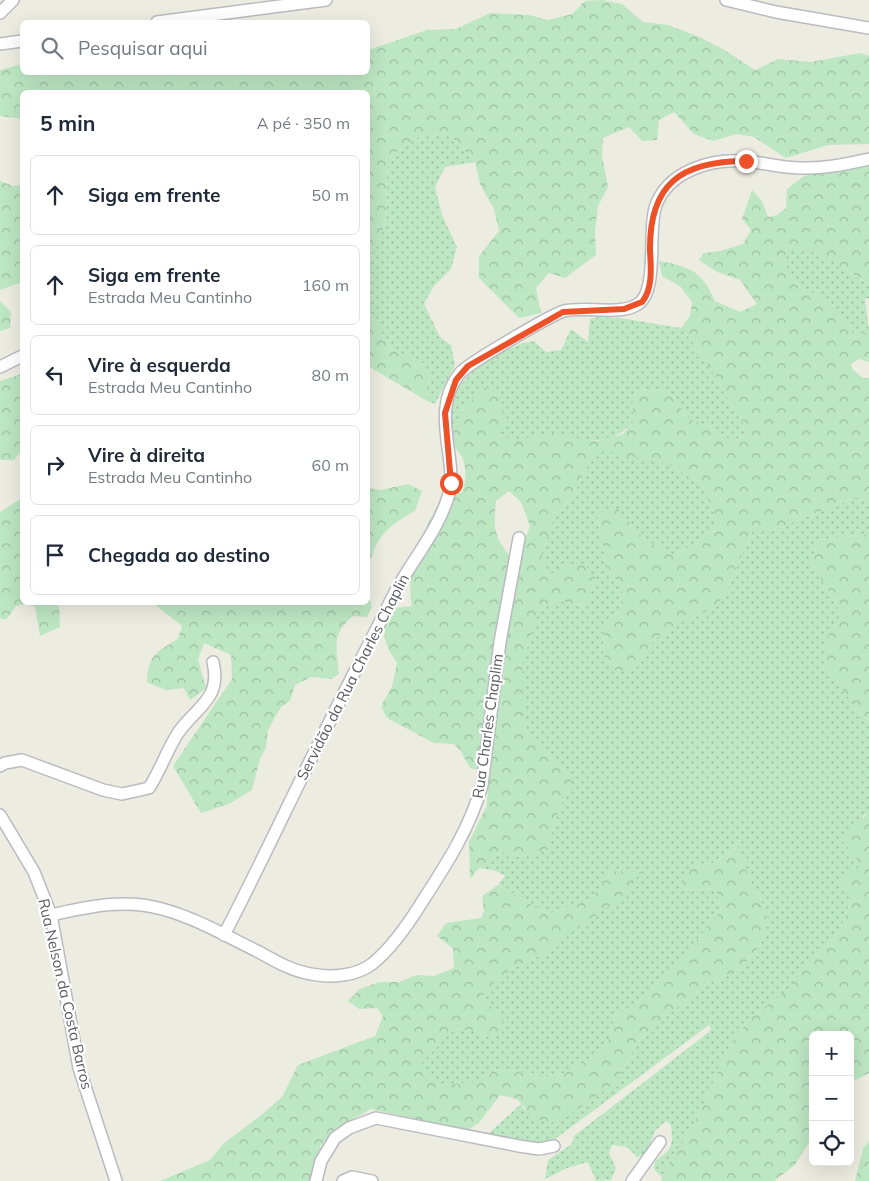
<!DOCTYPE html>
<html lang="pt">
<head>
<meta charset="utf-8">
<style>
  body { margin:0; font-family:Mulish,sans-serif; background:#f2f2f3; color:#1f2937 }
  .controls { position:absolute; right:15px; bottom:15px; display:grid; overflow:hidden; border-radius:8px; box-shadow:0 5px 20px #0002 }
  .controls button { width:45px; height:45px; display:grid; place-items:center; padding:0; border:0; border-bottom:1px solid #e0e1e3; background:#fff; color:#1f2937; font:25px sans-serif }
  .stop { position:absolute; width:15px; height:15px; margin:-11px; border:4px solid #ed5128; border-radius:50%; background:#fff }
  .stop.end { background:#ed5128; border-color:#fff; box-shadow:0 1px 5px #0008 }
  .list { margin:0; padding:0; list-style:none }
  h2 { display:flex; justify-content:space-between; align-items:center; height:65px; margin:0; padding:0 20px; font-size:21px }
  h2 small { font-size:16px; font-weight:400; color:#747a83 }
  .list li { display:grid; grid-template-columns:32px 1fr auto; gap:15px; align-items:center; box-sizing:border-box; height:80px; margin:0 10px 10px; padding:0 10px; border:1px solid #e0e1e3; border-radius:8px }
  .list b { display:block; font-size:19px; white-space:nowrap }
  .list p { margin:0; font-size:16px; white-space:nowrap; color:#747a83 }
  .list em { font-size:16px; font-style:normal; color:#747a83 }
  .icon { flex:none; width:28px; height:28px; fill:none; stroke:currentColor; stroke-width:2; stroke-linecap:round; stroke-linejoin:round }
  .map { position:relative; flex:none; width:869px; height:1181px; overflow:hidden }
  .search { position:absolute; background:#fff; box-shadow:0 5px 20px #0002; left:20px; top:20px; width:350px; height:55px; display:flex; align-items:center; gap:12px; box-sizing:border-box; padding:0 18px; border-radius:8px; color:#747a83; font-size:19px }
  .panel { position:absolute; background:#fff; box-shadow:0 5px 20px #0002; left:20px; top:90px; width:350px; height:515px; border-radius:8px }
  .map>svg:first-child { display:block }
  .grass { fill:url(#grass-dots) }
  .forest { fill:url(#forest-crowns) }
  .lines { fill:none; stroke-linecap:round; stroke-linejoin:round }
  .minor-casing { stroke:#b9bbc1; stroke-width:14 }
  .minor { stroke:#fff; stroke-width:11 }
  .route { stroke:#ed5128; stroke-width:6 }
  .labels { text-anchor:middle; stroke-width:4.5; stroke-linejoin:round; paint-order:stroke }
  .street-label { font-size:15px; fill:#5a5d63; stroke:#fff }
</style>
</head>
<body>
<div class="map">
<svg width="869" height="1181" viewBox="0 0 869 1181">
  <defs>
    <pattern id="grass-dots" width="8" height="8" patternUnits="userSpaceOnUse" patternTransform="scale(1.25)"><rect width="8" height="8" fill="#bde6c2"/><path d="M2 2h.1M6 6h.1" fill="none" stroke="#9dbea1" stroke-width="1.8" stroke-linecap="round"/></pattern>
    <pattern id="forest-crowns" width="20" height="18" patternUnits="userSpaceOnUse" patternTransform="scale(1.25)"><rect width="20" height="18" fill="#bde6c2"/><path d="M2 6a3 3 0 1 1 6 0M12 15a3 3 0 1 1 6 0" fill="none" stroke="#9dbea1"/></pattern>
  </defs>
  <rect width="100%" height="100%" fill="#edece1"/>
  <g class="grass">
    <path d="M 448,133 L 475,162 L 445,167 L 435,187 L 442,215 L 457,247 L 451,269 L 434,286 L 424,304 L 440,337 L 451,345 L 455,365 L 435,404 L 427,401 L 430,382 L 425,364 L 391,349 L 368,309 L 368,261 L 385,225 L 388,158 L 418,137 Z"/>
    <path d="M 806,248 L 833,260 L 853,275 L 869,284 L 869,298 L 865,299 L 869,331 L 855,337 L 839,311 L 830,302 L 796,284 L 782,259 L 790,249 Z"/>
    <path d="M 598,317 L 620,318 L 681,328 C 699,348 711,369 724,392 C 732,406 741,417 748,432 L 733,442 L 708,426 L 689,419 L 668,391 L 636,390 L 632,405 L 634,421 C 607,452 582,436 546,436 C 536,436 525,441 516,440 C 496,438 479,420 464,408 L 452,435 L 447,417 L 456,390 L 482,360 L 523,343 L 534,341 L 546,352 L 561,350 L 571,329 L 588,342 L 590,319 Z"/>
    <path d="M 604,450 L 668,464 L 702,484 L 717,522 L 697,544 L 672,555 L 644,539 L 618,510 L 597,514 L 604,551 L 605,566 L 623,588 L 621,612 L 604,623 L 603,655 L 617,671 L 637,666 L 654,640 L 676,624 L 715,608 L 726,591 L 753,530 L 773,530 L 852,499 L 869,500 L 869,534 L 818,540 L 811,562 L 843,616 L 825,639 L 825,667 L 857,709 L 869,721 L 869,812 L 863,816 L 863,865 L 840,931 L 805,967 L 789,989 L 750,1018 L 727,1050 L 702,1108 L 684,1141 L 671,1158 L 662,1178 L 654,1169 L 655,1161 C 673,1149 673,1145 671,1125 L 666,1121 L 655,1131 L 646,1154 L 637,1157 L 627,1147 L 612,1145 L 609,1153 L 616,1168 L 611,1180 L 596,1181 L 588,1162 L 567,1168 L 545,1179 L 548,1160 L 572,1144 L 574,1136 L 709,1032 L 711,1029 L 709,1025 L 543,1148 L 486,1136 L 521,1104 L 524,1109 L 558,1122 L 614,1084 L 641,1038 L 660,1021 L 707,984 L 739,969 L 759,947 L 769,922 L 759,895 L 751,884 L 737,847 L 713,863 L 690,867 L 680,884 L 686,891 L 716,889 L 721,911 L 686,953 L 644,997 L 614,1018 L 609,1039 L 599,1055 L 565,1073 L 544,1075 L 499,1070 L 473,1082 L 438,1085 L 420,1064 L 454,1029 L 474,1031 L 486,1037 L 491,1006 L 479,998 L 496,981 L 512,969 L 545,953 L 640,873 L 611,871 L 590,900 L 548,914 L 498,885 L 505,876 L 496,871 L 479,868 L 503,852 L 518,857 L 548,850 L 556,817 L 572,781 L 527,731 L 521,666 L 539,609 L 559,601 L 585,606 L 546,577 L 542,553 L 554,518 L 572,497 L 589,463 Z"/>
  </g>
  <g class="forest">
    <path d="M 602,0 L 622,4 L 643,22 L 668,25 L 697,36 L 723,49 L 755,70 L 778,59 L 811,62 L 860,53 L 869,56 L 869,144 L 828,145 L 786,158 L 754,137 L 736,134 L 713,141 L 694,134 L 674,112 L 659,120 L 657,140 L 642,141 L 629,127 L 603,138 L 602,155 L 608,187 L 598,206 L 595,231 L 596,255 L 565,278 L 549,273 L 536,288 L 541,313 L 519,318 L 479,278 L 479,256 L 499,231 L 494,209 L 480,184 L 475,162 L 448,133 L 418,137 L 388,158 L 385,225 L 368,261 L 368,92 L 22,92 L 22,119 L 0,116 L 0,70 L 22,64 L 22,72 L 368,72 L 368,50 L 427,30 L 456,29 L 490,13 L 529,15 L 548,20 L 572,14 L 585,1 Z"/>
    <path d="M 869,161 L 869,284 C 841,269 824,248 790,249 L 782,259 L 796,284 L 830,302 L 839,311 L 855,337 L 869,331 L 869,362 L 859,359 L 851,364 L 852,369 L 863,378 L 869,378 L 869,500 L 852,499 L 773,530 L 753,530 L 726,591 L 715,608 L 676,624 L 654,640 L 637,666 L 617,672 L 603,655 L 604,623 L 621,612 L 623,588 L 605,566 L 604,551 L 597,513 L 618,509 L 644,539 L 672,555 L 697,544 L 717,522 L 702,484 L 668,464 L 604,451 L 589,463 L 572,497 L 554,518 L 542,553 L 546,576 L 569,565 L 586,566 L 596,579 L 585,606 L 559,601 L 539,609 L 522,666 L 527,731 L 572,781 L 556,817 L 548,850 L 518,857 L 503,852 L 479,868 L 470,879 L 469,842 L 487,805 L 489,756 L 509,604 L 522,548 L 530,526 L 521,502 L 509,491 L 496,501 C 493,527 494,540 513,559 L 480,770 L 470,768 L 460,750 L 454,744 L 434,743 L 387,718 L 381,706 L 392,686 L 397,663 C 382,642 383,635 387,609 L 412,606 C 404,567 426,525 445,492 L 462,493 C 466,481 467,472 463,459 C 460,452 451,445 452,435 C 455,416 472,400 485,387 L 500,396 L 505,419 L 499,435 L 516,440 L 549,433 L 597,441 L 623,434 L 634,421 L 632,405 L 636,390 L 668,391 L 689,419 L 708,426 L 734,442 L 748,432 C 741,417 732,406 724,392 C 711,369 699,348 681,328 L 690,316 L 692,302 L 680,286 L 662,276 L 659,261 C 691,267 702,271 715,301 L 740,312 L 757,304 L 740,280 L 717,272 L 699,260 L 704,253 L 720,251 L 743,244 L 751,230 L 742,219 L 752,190 L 762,201 L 768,217 L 777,215 L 786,208 L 787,189 L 804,176 Z"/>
    <path d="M 0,181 L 13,186 L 22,185 L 22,282 L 0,290 Z"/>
    <path d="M 0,301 L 11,312 L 10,328 L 0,331 Z"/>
    <path d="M 368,309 L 391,349 L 425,364 L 430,381 L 427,401 L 368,366 Z"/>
    <path d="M 22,374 L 22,450 L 14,460 L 0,460 L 0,381 Z"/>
    <path d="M 408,484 L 422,491 L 415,511 C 385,527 374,539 368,573 L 368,488 L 381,490 Z"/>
    <path d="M 22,498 L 22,602 L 59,603 L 60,627 L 40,636 L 35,607 L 25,604 L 16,606 L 6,620 L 0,618 L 0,512 Z"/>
    <path d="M 869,534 L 869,721 L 857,709 L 825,667 L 825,639 L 843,616 L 811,562 L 818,540 Z"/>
    <path d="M 368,596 L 372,607 L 367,617 L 353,616 C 330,635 337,649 339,674 L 331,679 L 311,677 L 295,685 L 290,701 L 281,707 L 268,730 L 266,748 L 260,759 L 252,790 L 229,804 L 201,813 L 173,766 L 232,679 L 231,655 L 204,643 L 198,660 L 206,688 L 190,700 L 184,688 L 165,690 L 147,682 C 148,655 156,652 178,639 L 182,626 L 153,603 L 368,602 Z"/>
    <path d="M 869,812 L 869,1073 L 850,1083 L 850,1035 L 813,1035 L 813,1136 L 795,1165 L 774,1181 L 661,1181 L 671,1158 L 684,1141 L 702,1108 L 727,1050 L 750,1018 L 789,989 L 805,967 L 840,931 L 851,900 L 839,881 L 862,865 L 842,841 Z"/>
    <path d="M 738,847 L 751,884 L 759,895 L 769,922 L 759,947 L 739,969 L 707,984 L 660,1021 L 641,1038 L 614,1084 L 558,1123 L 535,1119 L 517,1099 L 500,1095 L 479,1123 L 466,1131 L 371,1109 L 335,1129 L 321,1145 L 312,1181 L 160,1181 L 210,1160 L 223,1144 L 260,1116 L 282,1097 L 298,1065 L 375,1036 L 383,1016 L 377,1008 L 359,1009 L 348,1001 L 360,989 L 379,982 L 400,982 L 416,975 L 434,976 L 454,968 L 453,949 L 437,936 L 446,923 L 481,918 L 484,911 L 482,896 L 498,885 L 548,914 L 590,900 L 611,871 L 641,872 L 619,900 L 574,930 L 545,953 L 512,969 L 496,981 L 480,998 L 491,1006 L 503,1019 L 502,1034 L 486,1037 L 474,1031 L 454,1029 L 421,1064 L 439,1085 L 473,1082 L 499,1070 L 544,1075 L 565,1073 L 599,1055 L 609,1039 L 614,1018 L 644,997 L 686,953 L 721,911 L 716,889 L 686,891 L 680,884 L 690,867 L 713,863 Z"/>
    <path d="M 869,1141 L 869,1181 L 855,1181 L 863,1149 Z"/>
  </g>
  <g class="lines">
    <g class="minor-casing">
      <g id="minor">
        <path d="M 726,0 L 776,12 L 869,28"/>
        <path d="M 0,13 L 13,0"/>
        <path d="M 157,22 L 326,0"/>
        <path d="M 0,44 L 22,41"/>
        <path d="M 0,367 L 22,356"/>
        <path d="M 0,766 L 5,763 L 22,760 L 103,790 L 122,794 L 149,788 C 160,771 167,750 178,733 C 196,707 222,699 213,662"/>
        <path d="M 0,815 L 34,872 L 51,915 L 79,1068 L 116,1181"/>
        <path d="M 51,915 C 88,907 124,898 162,909 C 196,918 228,937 259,952 C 275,961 292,971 311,974 C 331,978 356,976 372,964 C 392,948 409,923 422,902 C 446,865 470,828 482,785 L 500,642 L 519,538"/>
        <path d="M 224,935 C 260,866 292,796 327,727 C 348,684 371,641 392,598 C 409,564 437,533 448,497 C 460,460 428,413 460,373 C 469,363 551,315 564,311 C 585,306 622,316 638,304 C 659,291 647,229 656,205 C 669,171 710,159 743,161 C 762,162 781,168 801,168 C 824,169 846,164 869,159"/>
        <path d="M 316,1181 L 321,1161 L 335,1138 L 349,1128 L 376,1118 L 519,1146 L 539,1149 L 554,1146"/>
        <path d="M 343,1181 L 352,1177 L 372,1181"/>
        <path d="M 632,1181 L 660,1142"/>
      </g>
    </g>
    <use href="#minor" class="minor"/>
  </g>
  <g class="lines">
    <path class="route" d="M 451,483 L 445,413 L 456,380 L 468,366 L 563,312 L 624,309 L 642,302 C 653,289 651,267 650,251 C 649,184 681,161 746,161"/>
  </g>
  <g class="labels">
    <g class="street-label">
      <text transform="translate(353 677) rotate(-63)" y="5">Servidão da Rua Charles Chaplin</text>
      <text transform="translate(488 726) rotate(-82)" y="5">Rua Charles Chaplim</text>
      <text transform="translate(65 994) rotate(77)" y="5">Rua Nelson da Costa Barros</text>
    </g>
  </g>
</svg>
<div class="controls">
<button>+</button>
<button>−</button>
<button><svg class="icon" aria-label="locate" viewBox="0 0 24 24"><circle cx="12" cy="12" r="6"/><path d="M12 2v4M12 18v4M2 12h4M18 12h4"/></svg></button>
</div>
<div class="stop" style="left:451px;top:483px"></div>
<div class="stop end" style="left:746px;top:161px"></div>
<div class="search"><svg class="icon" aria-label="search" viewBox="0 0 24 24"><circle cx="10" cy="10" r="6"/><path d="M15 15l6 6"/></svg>Pesquisar aqui</div>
<section class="panel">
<h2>5 min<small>A pé · 350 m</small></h2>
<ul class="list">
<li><svg class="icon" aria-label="ahead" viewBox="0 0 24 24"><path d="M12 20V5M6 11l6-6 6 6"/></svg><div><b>Siga em frente</b></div><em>50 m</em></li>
<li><svg class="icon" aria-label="ahead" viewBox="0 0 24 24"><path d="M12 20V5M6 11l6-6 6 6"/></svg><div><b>Siga em frente</b><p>Estrada Meu Cantinho</p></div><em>160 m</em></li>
<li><svg class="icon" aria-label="left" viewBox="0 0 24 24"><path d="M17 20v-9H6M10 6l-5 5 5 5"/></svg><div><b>Vire à esquerda</b><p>Estrada Meu Cantinho</p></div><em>80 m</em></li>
<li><svg class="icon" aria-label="right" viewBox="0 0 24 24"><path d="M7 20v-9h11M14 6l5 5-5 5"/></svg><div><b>Vire à direita</b><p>Estrada Meu Cantinho</p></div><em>60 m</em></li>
<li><svg class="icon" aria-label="arrive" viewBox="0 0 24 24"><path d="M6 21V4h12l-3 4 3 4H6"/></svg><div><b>Chegada ao destino</b></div></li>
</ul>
</section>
</div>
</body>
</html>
